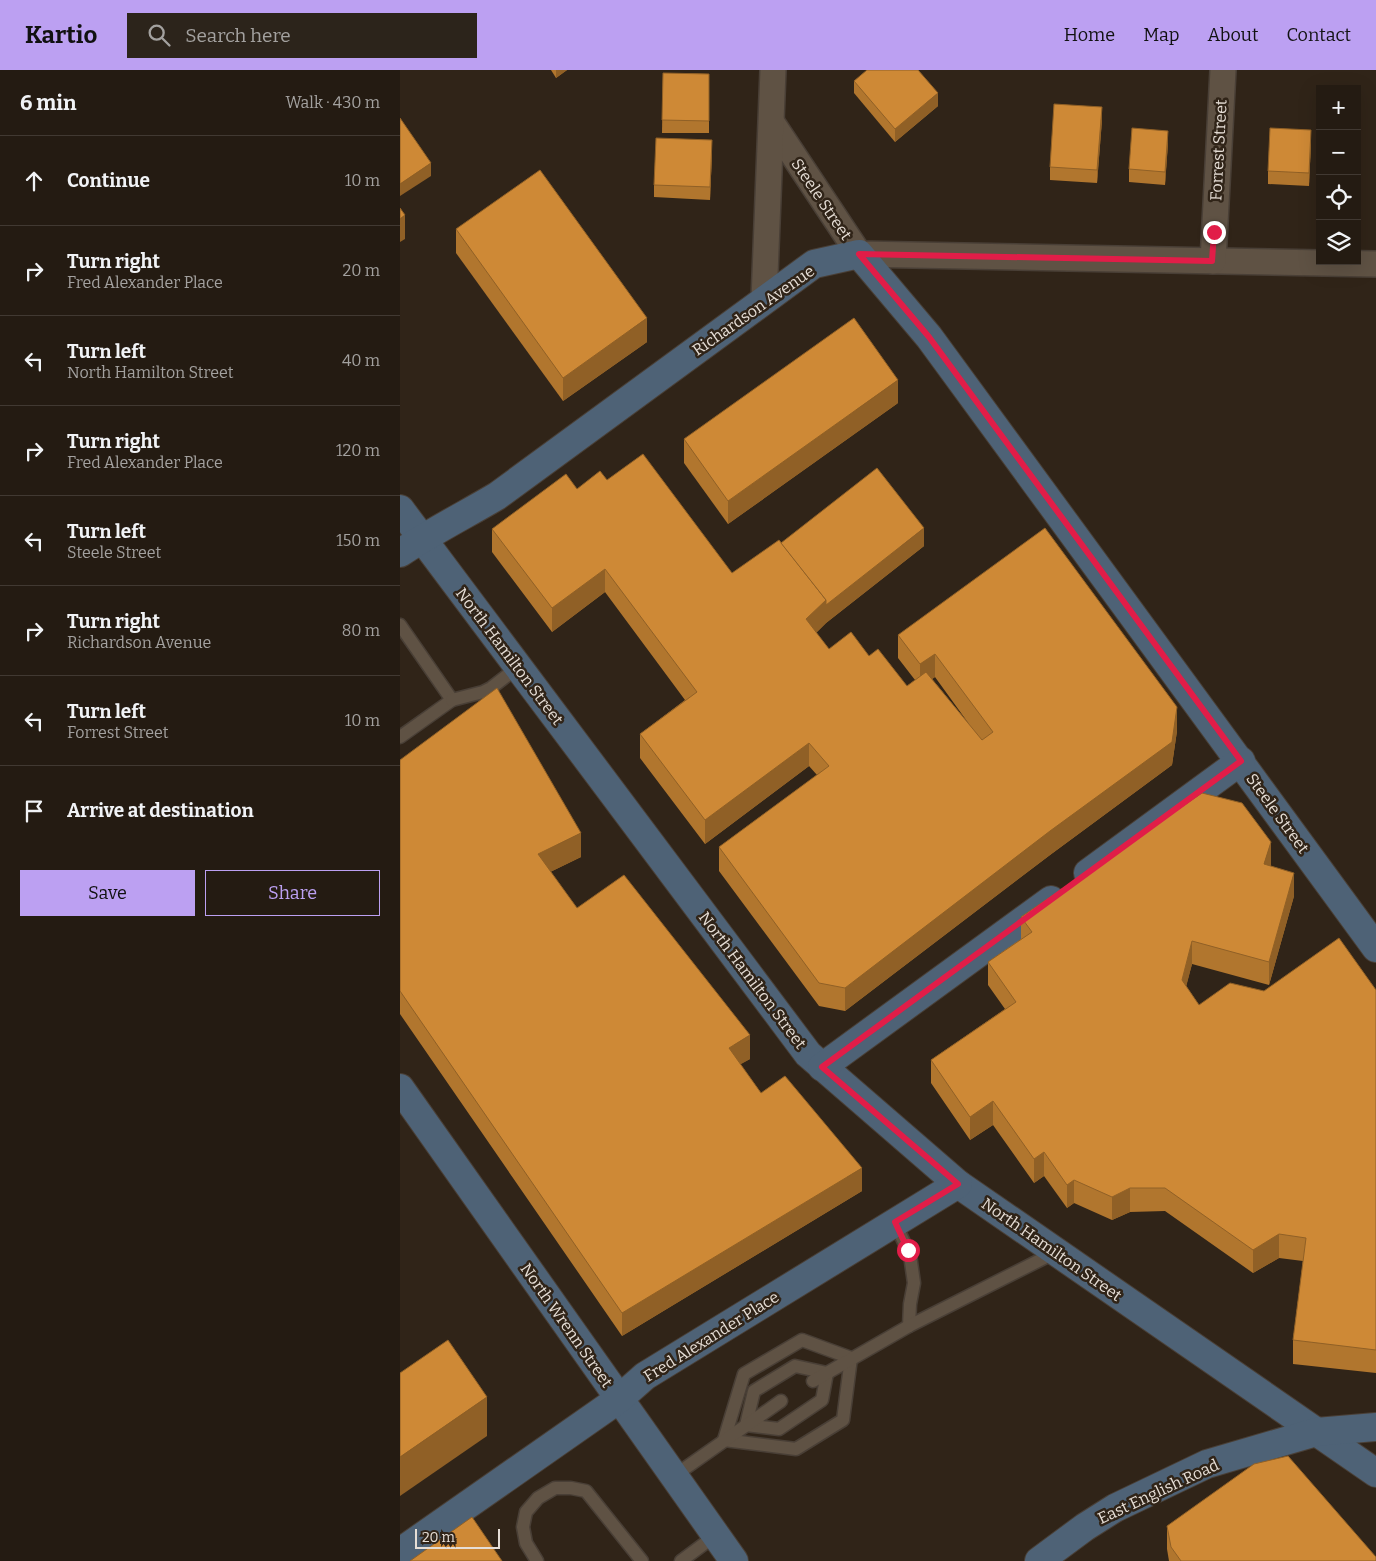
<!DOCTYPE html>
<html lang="en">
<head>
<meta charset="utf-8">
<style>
  body { margin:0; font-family:Bitter,serif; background:#2c241b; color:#f1f3f6 }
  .controls { position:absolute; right:15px; top:15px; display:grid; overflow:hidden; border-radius:0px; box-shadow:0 5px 20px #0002 }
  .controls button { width:45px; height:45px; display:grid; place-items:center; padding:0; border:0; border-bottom:1px solid #413932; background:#241b12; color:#f1f3f6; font:25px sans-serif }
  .scale { position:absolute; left:15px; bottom:12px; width:85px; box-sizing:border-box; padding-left:5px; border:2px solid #e6ded6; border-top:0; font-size:14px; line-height:18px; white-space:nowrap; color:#e6ded6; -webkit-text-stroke:4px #302418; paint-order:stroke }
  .stop { position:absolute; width:15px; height:15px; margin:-11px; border:4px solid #e11d48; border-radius:50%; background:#fff }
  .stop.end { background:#e11d48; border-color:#fff; box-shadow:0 1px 5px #0008 }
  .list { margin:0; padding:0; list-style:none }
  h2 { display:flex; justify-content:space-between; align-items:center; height:65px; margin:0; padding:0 20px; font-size:21px }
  h2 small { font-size:16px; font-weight:400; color:#a3a19f }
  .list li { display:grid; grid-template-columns:32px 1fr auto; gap:15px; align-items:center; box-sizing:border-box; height:90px; padding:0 20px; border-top:1px solid #413932 }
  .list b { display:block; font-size:19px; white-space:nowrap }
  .list p { margin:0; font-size:16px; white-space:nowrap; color:#a3a19f }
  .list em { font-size:16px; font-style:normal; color:#a3a19f }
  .actions { display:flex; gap:10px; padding:15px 20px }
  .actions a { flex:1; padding:11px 0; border:1px solid #bca0f2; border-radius:0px; text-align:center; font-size:18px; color:#bca0f2 }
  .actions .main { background:#bca0f2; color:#111 }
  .icon { flex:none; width:28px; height:28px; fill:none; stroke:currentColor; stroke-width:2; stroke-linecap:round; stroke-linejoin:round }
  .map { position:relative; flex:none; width:976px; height:1491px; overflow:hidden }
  header { display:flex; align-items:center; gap:30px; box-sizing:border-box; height:70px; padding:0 25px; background:#bca0f2; color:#111 }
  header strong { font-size:24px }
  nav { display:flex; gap:28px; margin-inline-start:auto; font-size:18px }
  .search { width:350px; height:45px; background:#2c241b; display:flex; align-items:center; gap:12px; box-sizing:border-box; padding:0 18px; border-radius:0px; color:#a3a19f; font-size:19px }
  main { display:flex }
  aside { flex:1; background:#241b12 }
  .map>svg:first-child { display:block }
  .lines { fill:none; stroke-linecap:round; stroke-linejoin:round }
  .lane-casing { stroke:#493f36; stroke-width:15 }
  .street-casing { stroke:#493f36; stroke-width:28 }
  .secondary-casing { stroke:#493f36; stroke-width:30 }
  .lane { stroke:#5f5244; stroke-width:12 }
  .street { stroke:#5f5244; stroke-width:25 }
  .secondary { stroke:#4e6276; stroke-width:28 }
  .wall { fill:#b1762e; fill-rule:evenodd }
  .shaded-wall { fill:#906026 }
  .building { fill:#ce8936; stroke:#906026 }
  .route { stroke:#e11d48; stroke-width:6 }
  .labels { text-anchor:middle; stroke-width:5; stroke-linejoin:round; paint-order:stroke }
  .street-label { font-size:16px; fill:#e6ded6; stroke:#302418 }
</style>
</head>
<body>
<header>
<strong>Kartio</strong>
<div class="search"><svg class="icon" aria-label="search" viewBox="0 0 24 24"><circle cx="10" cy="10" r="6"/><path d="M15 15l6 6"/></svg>Search here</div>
<nav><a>Home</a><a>Map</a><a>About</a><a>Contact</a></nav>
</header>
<main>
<aside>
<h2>6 min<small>Walk · 430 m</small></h2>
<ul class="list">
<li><svg class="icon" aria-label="ahead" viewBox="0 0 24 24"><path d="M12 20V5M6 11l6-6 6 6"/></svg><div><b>Continue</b></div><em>10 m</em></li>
<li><svg class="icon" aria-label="right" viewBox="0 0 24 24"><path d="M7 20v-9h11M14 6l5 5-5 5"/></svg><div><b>Turn right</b><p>Fred Alexander Place</p></div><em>20 m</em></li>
<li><svg class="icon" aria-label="left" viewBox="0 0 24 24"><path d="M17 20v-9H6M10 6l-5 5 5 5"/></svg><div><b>Turn left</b><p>North Hamilton Street</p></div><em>40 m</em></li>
<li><svg class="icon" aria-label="right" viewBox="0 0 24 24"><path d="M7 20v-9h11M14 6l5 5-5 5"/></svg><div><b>Turn right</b><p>Fred Alexander Place</p></div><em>120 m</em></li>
<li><svg class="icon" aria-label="left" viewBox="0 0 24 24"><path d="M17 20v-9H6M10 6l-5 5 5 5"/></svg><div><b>Turn left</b><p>Steele Street</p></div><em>150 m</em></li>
<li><svg class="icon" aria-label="right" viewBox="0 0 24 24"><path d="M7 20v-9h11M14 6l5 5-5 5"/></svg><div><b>Turn right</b><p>Richardson Avenue</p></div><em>80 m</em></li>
<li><svg class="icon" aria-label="left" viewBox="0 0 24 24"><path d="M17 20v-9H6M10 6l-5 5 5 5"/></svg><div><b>Turn left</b><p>Forrest Street</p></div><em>10 m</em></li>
<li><svg class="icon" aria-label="arrive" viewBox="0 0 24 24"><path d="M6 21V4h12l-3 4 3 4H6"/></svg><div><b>Arrive at destination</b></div></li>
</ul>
<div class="actions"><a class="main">Save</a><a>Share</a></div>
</aside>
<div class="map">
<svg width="976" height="1491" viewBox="0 0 976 1491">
  <rect width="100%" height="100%" fill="#302418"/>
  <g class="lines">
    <g class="lane-casing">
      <g id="lane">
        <path d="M 0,555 L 52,630 L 0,667"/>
        <path d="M 52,630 L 83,622 L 91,618 L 118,597"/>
        <path d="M 495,1153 L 510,1185 L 514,1213 L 510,1234 L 509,1256"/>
        <path d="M 402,1270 L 451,1288 L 443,1350 L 396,1379 L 324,1370 L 344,1304 Z"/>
        <path d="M 395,1296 L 427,1303 L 422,1330 L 379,1359 L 346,1355 L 354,1321 Z"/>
        <path d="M 413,1311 L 509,1256 L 656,1182"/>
        <path d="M 274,1406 L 381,1331"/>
        <path d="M 137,1491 L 126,1473 L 123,1457 L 126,1442 L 138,1428 L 155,1418 L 171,1418 L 186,1421 L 242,1491"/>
        <path d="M 281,1491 L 316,1465"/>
      </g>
    </g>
    <g class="street-casing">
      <g id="street">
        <path d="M 372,53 L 459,184 L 976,194"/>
        <path d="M 813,191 L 823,0"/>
        <path d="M 364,230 L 373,0"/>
      </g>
    </g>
    <g class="secondary-casing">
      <g id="secondary">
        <path d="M 0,439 L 408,984 L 558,1114 L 976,1403"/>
        <path d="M 0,483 C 31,462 65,445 97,426 L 414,194 L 459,184 L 529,267 L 976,878"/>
        <path d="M 688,803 L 841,691"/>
        <path d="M 422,997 L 651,830"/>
        <path d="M 0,1018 L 334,1491"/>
        <path d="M 0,1482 L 219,1329 L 245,1306 L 558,1114"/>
        <path d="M 639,1491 L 685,1457 L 715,1438 L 807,1394 L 916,1362 L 976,1357"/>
      </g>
    </g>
    <use href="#lane" class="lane"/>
    <use href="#street" class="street"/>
    <use href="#secondary" class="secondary"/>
  </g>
  <g class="wall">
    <path d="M 151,0 L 167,0 L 156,8 Z"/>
    <path d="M 263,3 L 309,4 L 309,63 L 262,63 Z"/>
    <path d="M 454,11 L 538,36 L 495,72 L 454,23 Z"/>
    <path d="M 702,50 L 697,113 L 650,110 L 650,97 Z"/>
    <path d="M 768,73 L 765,115 L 729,112 L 729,99 Z"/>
    <path d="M 911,73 L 909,116 L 868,114 L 868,101 Z"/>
    <path d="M 312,83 L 310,130 L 254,127 L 254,115 Z"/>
    <path d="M 56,159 L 247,272 L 163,331 L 56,183 Z"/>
    <path d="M 498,333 L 328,454 L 284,393 L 284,369 Z"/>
    <path d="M 207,410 L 332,503 L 381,473 L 524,476 L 426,553 L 416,563 L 429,579 L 469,586 L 507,616 L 515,610 L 498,588 L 498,565 L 777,661 L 772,695 L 650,785 L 445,941 L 419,936 L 319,801 L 319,777 L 417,705 L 409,696 L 305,774 L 240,688 L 240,664 L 285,630 L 205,522 L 152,562 L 92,482 L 92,459 L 177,419 ZM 535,607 L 569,654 L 532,609 Z"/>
    <path d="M 0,690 L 181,787 L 150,802 L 177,838 L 350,989 L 340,994 L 361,1023 L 462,1121 L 222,1266 L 0,944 Z"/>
    <path d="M 871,795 L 870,796 L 894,826 L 869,915 L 792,894 L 786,916 L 799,935 L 864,921 L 976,920 L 976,1303 L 893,1294 L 893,1270 L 903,1191 L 879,1188 L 853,1203 L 765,1141 L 730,1142 L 712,1150 L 674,1133 L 667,1138 L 644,1106 L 634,1113 L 593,1055 L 570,1070 L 531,1013 L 531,990 L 605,939 L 588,915 L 588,892 L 621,869 L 621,847 Z"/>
    <path d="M 767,1456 L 976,1491 L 769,1491 L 767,1479 Z"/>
  </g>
  <g class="shaded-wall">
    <path d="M 156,0 L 167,0 L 156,8 Z"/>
    <path d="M 538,23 L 538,36 L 495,72 L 495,59 Z"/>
    <path d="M 702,37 L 702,50 L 697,113 L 697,100 Z"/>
    <path d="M 911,60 L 911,73 L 909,116 L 909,103 Z"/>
    <path d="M 768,61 L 768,73 L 765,115 L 765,102 Z"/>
    <path d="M 312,70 L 312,83 L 310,130 L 310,117 Z"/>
    <path d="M 31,93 L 31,106 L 0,126 L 0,114 Z"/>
    <path d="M 5,145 L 5,169 L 0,172 L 0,149 Z"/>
    <path d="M 247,248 L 247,272 L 163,331 L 163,308 Z"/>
    <path d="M 498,310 L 498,333 L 328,454 L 328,431 Z"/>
    <path d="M 524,458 L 524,476 L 426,553 L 426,535 Z"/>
    <path d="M 205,499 L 205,522 L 152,562 L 152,538 Z"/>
    <path d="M 426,530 L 426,553 L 406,572 L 406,549 Z"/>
    <path d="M 535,584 L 535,607 L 520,617 L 520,594 Z"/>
    <path d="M 777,637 L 777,661 L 772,695 L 650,785 L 445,941 L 445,918 Z"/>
    <path d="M 409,673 L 409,696 L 305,774 L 305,750 Z"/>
    <path d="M 181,763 L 181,787 L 138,808 L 138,784 Z"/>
    <path d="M 871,772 L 871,795 L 864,818 L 864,794 Z"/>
    <path d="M 894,803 L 894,826 L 869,915 L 869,892 Z"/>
    <path d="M 792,871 L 792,894 L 782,933 L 782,910 Z"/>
    <path d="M 350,965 L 350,989 L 329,1001 L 329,978 Z"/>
    <path d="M 593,1031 L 593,1055 L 570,1070 L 570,1047 Z"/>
    <path d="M 644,1082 L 644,1106 L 634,1113 L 634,1089 Z"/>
    <path d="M 462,1098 L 462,1121 L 222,1266 L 222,1243 Z"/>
    <path d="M 674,1110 L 674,1133 L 667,1138 L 667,1115 Z"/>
    <path d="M 730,1118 L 730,1142 L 712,1150 L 712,1127 Z"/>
    <path d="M 879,1164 L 879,1188 L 853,1203 L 853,1180 Z"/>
    <path d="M 87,1327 L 87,1366 L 0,1426 L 0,1387 Z"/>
  </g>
  <g class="building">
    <path d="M 467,0 L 518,0 L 538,23 L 495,59 L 454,11 Z"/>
    <path d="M 263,3 L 309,4 L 309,51 L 262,50 Z"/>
    <path d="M 654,34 L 702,37 L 697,100 L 650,97 Z"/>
    <path d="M 0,48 L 31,93 L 0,114 Z"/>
    <path d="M 732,58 L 768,61 L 765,102 L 729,99 Z"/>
    <path d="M 870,58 L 911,60 L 909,103 L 868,101 Z"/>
    <path d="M 256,68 L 312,70 L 310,117 L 254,115 Z"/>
    <path d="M 140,100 L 247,248 L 163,308 L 56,159 Z"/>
    <path d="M 0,138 L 5,145 L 0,149 Z"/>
    <path d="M 454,248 L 498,310 L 328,431 L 284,369 Z"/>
    <path d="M 243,384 L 332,503 L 379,470 L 426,530 L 406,549 L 429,579 L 451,562 L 469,586 L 478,579 L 507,616 L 526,602 L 582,670 L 593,662 L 535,584 L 520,594 L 498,565 L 645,458 L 777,637 L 772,672 L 650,761 L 445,918 L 419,913 L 319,777 L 429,696 L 409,673 L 305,750 L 240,664 L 297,622 L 205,499 L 152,538 L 92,459 L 166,404 L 177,419 L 200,401 L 207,410 Z"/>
    <path d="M 477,398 L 524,458 L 426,535 L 426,530 L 381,473 Z"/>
    <path d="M 97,618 L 181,763 L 138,784 L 177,838 L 224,805 L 350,965 L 329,978 L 361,1023 L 385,1006 L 462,1098 L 222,1243 L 0,921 L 0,690 Z"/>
    <path d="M 802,723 L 842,733 L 871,772 L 864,794 L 894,803 L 869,892 L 792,871 L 782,910 L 799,935 L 830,913 L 864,921 L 939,868 L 976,920 L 976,1280 L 893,1270 L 906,1168 L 879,1164 L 853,1180 L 765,1118 L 730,1118 L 712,1127 L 674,1110 L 667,1115 L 644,1082 L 634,1089 L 593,1031 L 570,1047 L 531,990 L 616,932 L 588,892 L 632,862 L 621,847 Z"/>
    <path d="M 48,1270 L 87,1327 L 0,1387 L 0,1303 Z"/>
    <path d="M 888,1386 L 976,1487 L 976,1491 L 781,1491 L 771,1477 L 767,1456 L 854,1394 Z"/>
    <path d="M 72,1447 L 102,1491 L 10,1491 Z"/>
  </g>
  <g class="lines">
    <path class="route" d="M 508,1180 L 495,1152 L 558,1114 L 422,997 L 841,691 L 529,267 L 459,184 L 812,191 L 814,162"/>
  </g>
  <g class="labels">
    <g class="street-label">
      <text transform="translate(818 80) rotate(-87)" y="6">Forrest Street</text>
      <text transform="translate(422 129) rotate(56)" y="6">Steele Street</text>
      <text transform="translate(353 240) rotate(-35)" y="6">Richardson Avenue</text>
      <text transform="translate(110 586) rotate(53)" y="6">North Hamilton Street</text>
      <text transform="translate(878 743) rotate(54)" y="6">Steele Street</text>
      <text transform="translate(353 910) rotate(53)" y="6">North Hamilton Street</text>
      <text transform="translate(652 1179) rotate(35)" y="6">North Hamilton Street</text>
      <text transform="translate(167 1255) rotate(55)" y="6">North Wrenn Street</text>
      <text transform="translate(311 1266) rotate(-32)" y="6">Fred Alexander Place</text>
      <text transform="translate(758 1421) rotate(-25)" y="6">East English Road</text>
    </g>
  </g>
</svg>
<div class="controls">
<button>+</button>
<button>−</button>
<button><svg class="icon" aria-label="locate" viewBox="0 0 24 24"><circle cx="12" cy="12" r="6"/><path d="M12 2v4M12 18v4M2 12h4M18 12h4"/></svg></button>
<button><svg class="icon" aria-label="layers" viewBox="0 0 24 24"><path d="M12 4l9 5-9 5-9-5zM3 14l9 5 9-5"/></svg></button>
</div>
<div class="scale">20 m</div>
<div class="stop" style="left:508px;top:1180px"></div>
<div class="stop end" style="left:814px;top:162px"></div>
</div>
</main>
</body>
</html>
